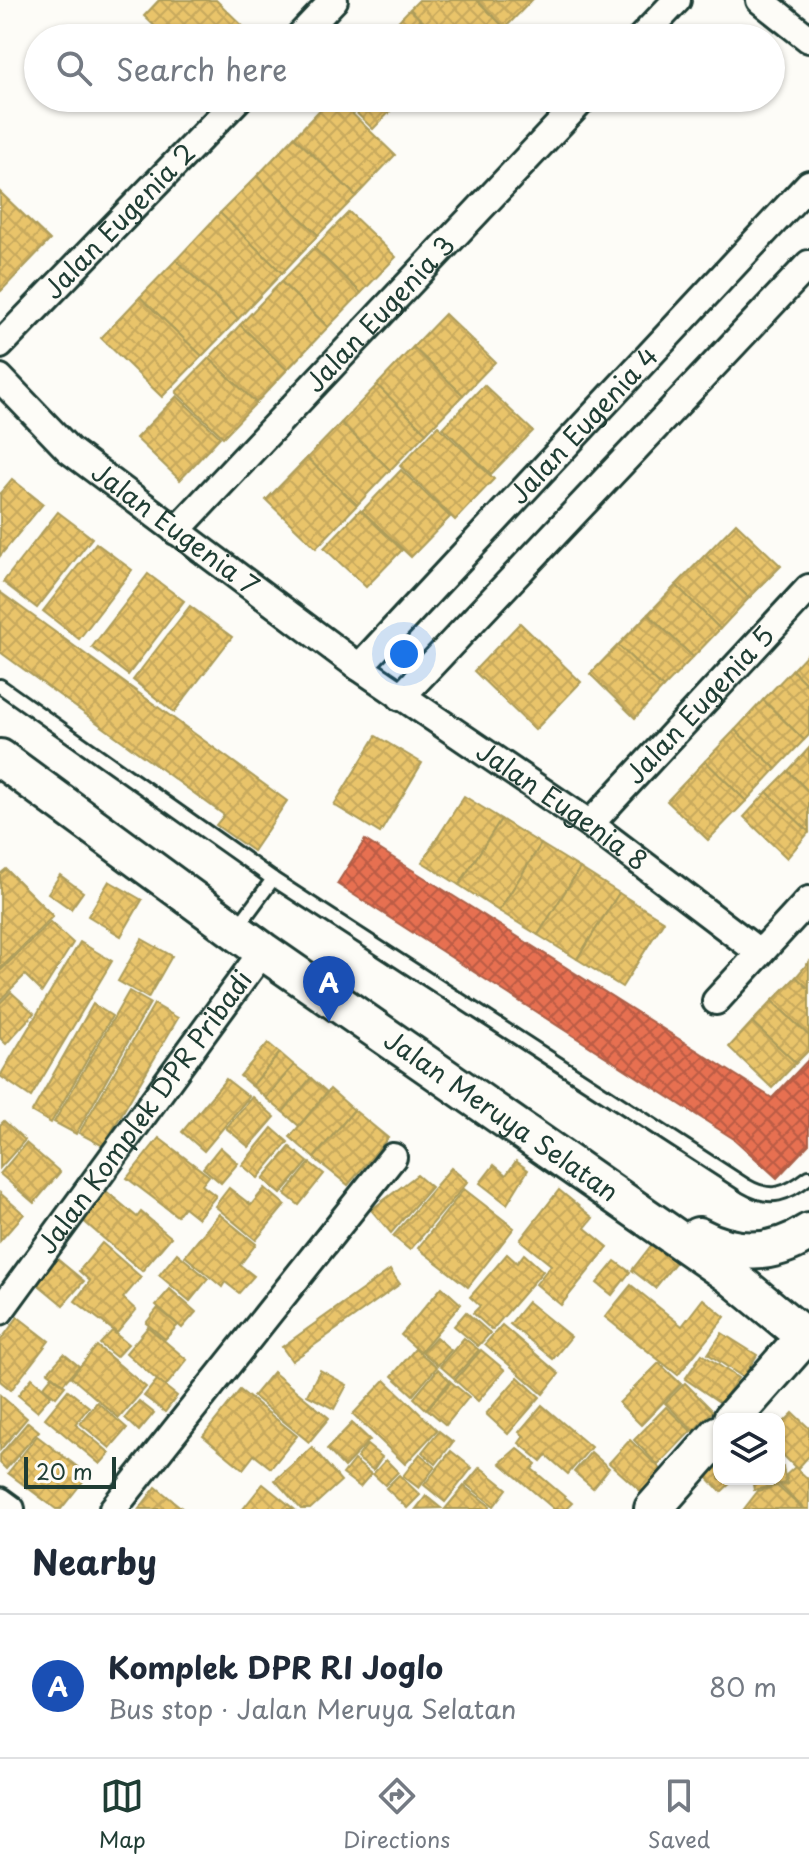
<!DOCTYPE html>
<html lang="en">
<head>
<meta charset="utf-8">
<style>
  body { margin:0; font-family:"Playpen Sans",sans-serif; background:#f2f2f3; color:#1f2937 }
  .controls { position:absolute; right:24px; bottom:24px; display:grid; overflow:hidden; border-radius:16px; box-shadow:0 2px 6px #0004 }
  .controls button { width:72px; height:72px; display:grid; place-items:center; padding:0; border:0; border-bottom:2px solid #e0e1e3; background:#fff; color:#1f2937; font:40px sans-serif }
  .scale { position:absolute; left:24px; bottom:20px; width:92px; box-sizing:border-box; padding-left:8px; border:4px solid #1f3d34; border-top:0; font-size:22px; line-height:28px; white-space:nowrap; color:#1f3d34; -webkit-text-stroke:6px #fdfcf7; paint-order:stroke }
  .you { position:absolute; left:404px; top:654px; width:28px; height:28px; margin:-20px; border:6px solid #fff; border-radius:50%; background:#1a73e8; box-shadow:0 0 0 12px #1a73e833 }
  .badge { display:grid; place-items:center; width:52px; height:52px; border-radius:50%; background:#1f3d34; color:#fff; font-size:26px; font-weight:700 }
  .pin { position:absolute; translate:-50% -66px; filter:drop-shadow(0 2px 4px #0008) }
  .pin::after { content:''; position:absolute; top:42px; width:28px; height:24px; background:inherit; clip-path:polygon(0 0,100% 0,50% 100%) }
  .list { margin:0; padding:0; list-style:none }
  h2 { display:flex; justify-content:space-between; align-items:center; height:104px; margin:0; padding:0 32px; font-size:34px }
  h2 small { font-size:26px; font-weight:400; color:#747a83 }
  .list li { display:grid; grid-template-columns:52px 1fr auto; gap:24px; align-items:center; box-sizing:border-box; height:144px; padding:0 32px; border-top:2px solid #e0e1e3 }
  .list b { display:block; font-size:30px; white-space:nowrap }
  .list p { margin:0; font-size:26px; white-space:nowrap; color:#747a83 }
  .list em { font-size:26px; font-style:normal; color:#747a83 }
  .icon { flex:none; width:44px; height:44px; fill:none; stroke:currentColor; stroke-width:2; stroke-linecap:round; stroke-linejoin:round }
  .map { position:relative; flex:none; width:809px; height:1509px; overflow:hidden }
  .search { position:absolute; background:#fff; box-shadow:0 2px 6px #0004; left:24px; right:24px; top:24px; height:88px; display:flex; align-items:center; gap:20px; box-sizing:border-box; padding:0 28px; border-radius:44px; color:#747a83; font-size:30px }
  .sheet { height:248px; background:#fff }
  nav { display:flex; justify-content:space-around; align-items:center; box-sizing:border-box; height:112px; border-top:2px solid #e0e1e3; background:#fff; font-size:22px; color:#747a83 }
  nav a { display:grid; justify-items:center; gap:4px }
  nav .on { color:#1f3d34 }
  .map>svg:first-child { display:block }
  .homes { fill:url(#homes-cross-hatch); stroke:#ac9c5a; stroke-width:2 }
  .shops { fill:url(#shops-cross-hatch); stroke:#ab6048; stroke-width:2 }
  .lines { fill:none; stroke-linecap:round; stroke-linejoin:round }
  .service-casing { stroke:#1f3d34; stroke-width:18 }
  .minor-casing { stroke:#1f3d34; stroke-width:32 }
  .secondary-casing { stroke:#1f3d34; stroke-width:42 }
  .service { stroke:#fdfcf7; stroke-width:12 }
  .minor { stroke:#fdfcf7; stroke-width:26 }
  .secondary { stroke:#fdfcf7; stroke-width:36 }
  .labels { text-anchor:middle; stroke-width:8; stroke-linejoin:round; paint-order:stroke }
  .street-label { font-size:26px; fill:#1f3d34; stroke:#fdfcf7 }
</style>
</head>
<body>
<div class="map">
<svg width="809" height="1509" viewBox="0 0 809 1509">
  <defs>
    <pattern id="homes-cross-hatch" width="8" height="8" patternUnits="userSpaceOnUse" patternTransform="scale(2)"><rect width="8" height="8" fill="#e9c46a"/><path d="M0 0l8 8M0 8l8-8" fill="none" stroke="#c7a95c"/></pattern>
    <pattern id="shops-cross-hatch" width="8" height="8" patternUnits="userSpaceOnUse" patternTransform="scale(2)"><rect width="8" height="8" fill="#e76f51"/><path d="M0 0l8 8M0 8l8-8" fill="none" stroke="#bb5c44"/></pattern>
  </defs>
  <rect width="100%" height="100%" fill="#fdfcf7"/>
  <filter id="ink" filterUnits="userSpaceOnUse"><feTurbulence type="fractalNoise" baseFrequency=".0125" numOctaves="2"/><feDisplacementMap in="SourceGraphic" scale="16" xChannelSelector="R" yChannelSelector="G"/><feConvolveMatrix kernelMatrix="1 2 1 2 8 2 1 2 1" color-interpolation-filters="sRGB"/></filter>
  <g filter="url(#ink)">
    <g class="homes">
      <path d="M 159,0 L 216,0 L 250,33 L 246,38 L 167,38 L 144,16 Z"/>
      <path d="M 419,0 L 477,0 L 505,28 L 496,38 L 440,38 L 410,9 Z"/>
      <path d="M 477,0 L 532,0 L 505,28 Z"/>
      <path d="M 410,9 L 440,38 L 382,38 Z"/>
      <path d="M 331,98 L 336,98 L 395,155 L 356,196 L 294,137 Z"/>
      <path d="M 341,98 L 403,98 L 373,129 Z"/>
      <path d="M 294,137 L 356,196 L 318,235 L 257,176 Z"/>
      <path d="M 257,176 L 318,235 L 282,273 L 220,213 Z"/>
      <path d="M 0,192 L 50,240 L 1,291 L 0,290 Z"/>
      <path d="M 349,212 L 396,257 L 361,293 L 314,248 Z"/>
      <path d="M 220,213 L 282,273 L 238,319 L 176,260 Z"/>
      <path d="M 314,248 L 361,293 L 328,327 L 281,282 Z"/>
      <path d="M 176,260 L 238,319 L 202,356 L 140,297 Z"/>
      <path d="M 281,282 L 328,327 L 287,370 L 240,325 Z"/>
      <path d="M 140,297 L 202,356 L 162,397 L 101,338 Z"/>
      <path d="M 445,314 L 495,362 L 463,395 L 413,347 Z"/>
      <path d="M 240,325 L 287,370 L 256,403 L 209,358 Z"/>
      <path d="M 413,347 L 463,395 L 426,433 L 377,385 Z"/>
      <path d="M 209,358 L 256,403 L 223,437 L 176,392 Z"/>
      <path d="M 377,385 L 426,433 L 390,470 L 341,423 Z"/>
      <path d="M 484,385 L 533,431 L 491,474 L 443,428 Z"/>
      <path d="M 177,396 L 220,437 L 180,480 L 136,438 Z"/>
      <path d="M 341,423 L 390,470 L 357,505 L 307,458 Z"/>
      <path d="M 438,426 L 494,479 L 455,520 L 400,466 Z"/>
      <path d="M 307,458 L 357,505 L 316,548 L 266,500 Z"/>
      <path d="M 401,470 L 450,517 L 411,557 L 362,511 Z"/>
      <path d="M 12,479 L 43,504 L 0,556 L 0,493 Z"/>
      <path d="M 360,510 L 402,550 L 366,587 L 324,548 Z"/>
      <path d="M 58,512 L 92,538 L 37,608 L 3,582 Z"/>
      <path d="M 736,523 L 781,566 L 749,598 L 705,555 Z"/>
      <path d="M 96,543 L 132,570 L 79,639 L 43,611 Z"/>
      <path d="M 705,555 L 749,598 L 720,629 L 676,585 Z"/>
      <path d="M 148,574 L 184,601 L 128,675 L 92,647 Z"/>
      <path d="M 676,585 L 720,629 L 693,657 L 648,614 Z"/>
      <path d="M 0,592 L 287,801 L 253,851 L 216,825 L 224,815 L 0,652 Z"/>
      <path d="M 190,606 L 232,637 L 174,712 L 133,680 Z"/>
      <path d="M 648,614 L 693,657 L 663,688 L 618,645 Z"/>
      <path d="M 520,623 L 581,682 L 535,730 L 474,671 Z"/>
      <path d="M 618,645 L 663,688 L 635,718 L 590,674 Z"/>
      <path d="M 809,652 L 809,687 L 792,670 Z"/>
      <path d="M 792,670 L 809,687 L 809,735 L 804,740 L 763,700 Z"/>
      <path d="M 763,700 L 804,740 L 776,769 L 735,730 Z"/>
      <path d="M 735,730 L 776,769 L 746,801 L 705,761 Z"/>
      <path d="M 376,736 L 422,763 L 380,833 L 334,805 Z"/>
      <path d="M 809,748 L 809,792 L 788,771 Z"/>
      <path d="M 705,761 L 746,801 L 708,840 L 667,801 Z"/>
      <path d="M 788,771 L 809,792 L 809,832 L 767,792 Z"/>
      <path d="M 767,792 L 809,832 L 787,858 L 744,817 Z"/>
      <path d="M 464,796 L 501,819 L 459,885 L 422,862 Z"/>
      <path d="M 501,819 L 541,844 L 499,911 L 459,885 Z"/>
      <path d="M 541,844 L 580,868 L 538,935 L 499,911 Z"/>
      <path d="M 580,868 L 619,893 L 577,959 L 538,935 Z"/>
      <path d="M 6,869 L 53,916 L 0,969 L 0,874 Z"/>
      <path d="M 60,875 L 83,892 L 71,909 L 48,893 Z"/>
      <path d="M 109,881 L 142,900 L 121,936 L 88,916 Z"/>
      <path d="M 619,893 L 664,921 L 622,987 L 577,959 Z"/>
      <path d="M 50,922 L 73,943 L 42,992 L 25,975 L 0,1000 L 0,971 Z"/>
      <path d="M 142,939 L 172,956 L 148,998 L 118,981 Z"/>
      <path d="M 80,942 L 112,961 L 31,1097 L 0,1076 Z"/>
      <path d="M 809,962 L 809,989 L 796,977 Z"/>
      <path d="M 796,977 L 809,989 L 809,1036 L 772,1001 Z"/>
      <path d="M 129,991 L 150,1003 L 76,1134 L 54,1122 Z"/>
      <path d="M 11,992 L 34,1013 L 6,1044 L 0,1038 L 0,1003 Z"/>
      <path d="M 772,1001 L 809,1036 L 809,1050 L 796,1063 L 752,1022 Z"/>
      <path d="M 93,1004 L 112,1016 L 51,1123 L 32,1112 Z"/>
      <path d="M 154,1004 L 178,1018 L 103,1146 L 79,1133 Z"/>
      <path d="M 752,1022 L 796,1063 L 772,1088 L 729,1047 Z"/>
      <path d="M 268,1043 L 280,1053 L 252,1086 L 240,1076 Z"/>
      <path d="M 280,1053 L 294,1065 L 266,1098 L 252,1086 Z"/>
      <path d="M 294,1065 L 311,1078 L 283,1112 L 266,1098 Z"/>
      <path d="M 311,1078 L 327,1092 L 299,1126 L 283,1112 Z"/>
      <path d="M 226,1079 L 249,1097 L 204,1151 L 182,1132 Z"/>
      <path d="M 330,1089 L 354,1110 L 314,1158 L 290,1137 Z"/>
      <path d="M 252,1097 L 275,1117 L 249,1147 L 226,1128 Z"/>
      <path d="M 354,1110 L 388,1138 L 348,1185 L 314,1158 Z"/>
      <path d="M 4,1121 L 25,1140 L 0,1168 L 0,1125 Z"/>
      <path d="M 272,1128 L 288,1142 L 258,1178 L 242,1165 Z"/>
      <path d="M 159,1138 L 209,1176 L 202,1185 L 216,1196 L 198,1218 L 184,1207 L 177,1216 L 127,1178 Z"/>
      <path d="M 26,1143 L 60,1172 L 34,1203 L 0,1174 Z"/>
      <path d="M 220,1147 L 238,1163 L 221,1183 L 203,1168 Z"/>
      <path d="M 290,1147 L 308,1162 L 281,1194 L 263,1179 Z"/>
      <path d="M 516,1161 L 528,1170 L 507,1204 L 480,1183 L 494,1165 L 506,1175 Z"/>
      <path d="M 310,1163 L 324,1174 L 299,1205 L 285,1194 Z"/>
      <path d="M 451,1168 L 468,1182 L 410,1250 L 393,1236 Z"/>
      <path d="M 417,1175 L 431,1187 L 391,1233 L 371,1210 Z"/>
      <path d="M 229,1188 L 251,1205 L 265,1188 L 285,1205 L 256,1240 L 215,1206 Z"/>
      <path d="M 464,1189 L 514,1228 L 468,1287 L 418,1248 Z"/>
      <path d="M 559,1190 L 593,1218 L 585,1228 L 608,1247 L 561,1305 L 536,1284 L 551,1265 L 520,1240 Z"/>
      <path d="M 106,1191 L 137,1217 L 141,1212 L 171,1237 L 142,1271 L 82,1220 Z"/>
      <path d="M 0,1193 L 24,1214 L 0,1241 Z"/>
      <path d="M 219,1214 L 256,1244 L 240,1265 L 254,1276 L 239,1293 L 225,1282 L 222,1287 L 185,1256 Z"/>
      <path d="M 657,1238 L 680,1257 L 655,1288 L 632,1270 Z"/>
      <path d="M 102,1243 L 141,1277 L 123,1298 L 136,1310 L 117,1333 L 75,1301 L 90,1281 L 79,1271 Z"/>
      <path d="M 50,1253 L 84,1281 L 63,1305 L 29,1277 Z"/>
      <path d="M 177,1253 L 208,1279 L 190,1301 L 159,1275 Z"/>
      <path d="M 507,1254 L 517,1263 L 524,1254 L 543,1271 L 492,1330 L 473,1313 L 480,1306 L 470,1297 Z"/>
      <path d="M 615,1261 L 630,1272 L 612,1295 L 597,1283 Z"/>
      <path d="M 390,1270 L 400,1284 L 292,1361 L 282,1347 Z"/>
      <path d="M 631,1285 L 682,1326 L 703,1299 L 725,1317 L 678,1375 L 605,1317 Z"/>
      <path d="M 442,1287 L 461,1304 L 420,1352 L 401,1335 Z"/>
      <path d="M 170,1289 L 196,1312 L 182,1328 L 156,1305 Z"/>
      <path d="M 528,1302 L 571,1337 L 553,1359 L 510,1324 Z"/>
      <path d="M 158,1308 L 178,1325 L 165,1339 L 146,1323 Z"/>
      <path d="M 466,1312 L 490,1333 L 478,1346 L 454,1326 Z"/>
      <path d="M 18,1317 L 49,1341 L 11,1390 L 0,1381 L 0,1341 Z"/>
      <path d="M 502,1325 L 559,1374 L 543,1394 L 485,1344 Z"/>
      <path d="M 148,1327 L 187,1360 L 165,1387 L 126,1353 Z"/>
      <path d="M 112,1331 L 128,1344 L 116,1357 L 100,1344 Z"/>
      <path d="M 722,1333 L 757,1355 L 743,1377 L 708,1354 Z"/>
      <path d="M 436,1337 L 451,1350 L 438,1365 L 422,1352 Z"/>
      <path d="M 464,1338 L 479,1350 L 454,1378 L 440,1366 Z"/>
      <path d="M 97,1346 L 146,1387 L 119,1418 L 71,1377 Z"/>
      <path d="M 415,1349 L 437,1367 L 413,1395 L 392,1376 Z"/>
      <path d="M 481,1350 L 505,1370 L 478,1401 L 455,1380 Z"/>
      <path d="M 64,1354 L 79,1366 L 63,1384 L 48,1372 Z"/>
      <path d="M 702,1354 L 738,1378 L 721,1403 L 685,1379 Z"/>
      <path d="M 659,1363 L 681,1384 L 641,1425 L 619,1403 Z"/>
      <path d="M 438,1369 L 450,1381 L 426,1409 L 414,1398 Z"/>
      <path d="M 320,1370 L 347,1385 L 334,1409 L 307,1395 Z"/>
      <path d="M 273,1372 L 329,1418 L 309,1442 L 253,1396 Z"/>
      <path d="M 52,1376 L 65,1386 L 56,1397 L 43,1387 Z"/>
      <path d="M 518,1377 L 540,1397 L 508,1434 L 486,1414 Z"/>
      <path d="M 32,1378 L 51,1395 L 37,1411 L 18,1395 Z"/>
      <path d="M 157,1380 L 177,1396 L 165,1412 L 144,1396 Z"/>
      <path d="M 385,1380 L 437,1430 L 405,1464 L 353,1414 Z"/>
      <path d="M 451,1382 L 469,1397 L 446,1425 L 427,1409 Z"/>
      <path d="M 685,1383 L 713,1411 L 693,1431 L 665,1403 Z"/>
      <path d="M 68,1390 L 89,1407 L 75,1424 L 110,1453 L 100,1464 L 45,1418 Z"/>
      <path d="M 240,1390 L 297,1436 L 271,1468 L 254,1455 L 243,1469 L 203,1436 Z"/>
      <path d="M 0,1395 L 27,1418 L 0,1450 Z"/>
      <path d="M 139,1401 L 154,1413 L 139,1431 L 125,1418 Z"/>
      <path d="M 97,1402 L 127,1428 L 110,1448 L 80,1423 Z"/>
      <path d="M 542,1405 L 591,1447 L 568,1474 L 546,1455 L 541,1461 L 519,1443 L 524,1436 L 519,1432 Z"/>
      <path d="M 666,1407 L 691,1431 L 658,1465 L 634,1440 Z"/>
      <path d="M 793,1413 L 809,1428 L 809,1456 L 797,1469 L 779,1451 L 779,1427 Z"/>
      <path d="M 28,1422 L 39,1431 L 6,1469 L 0,1463 L 0,1455 Z"/>
      <path d="M 352,1423 L 370,1440 L 344,1467 L 327,1449 Z"/>
      <path d="M 439,1431 L 453,1442 L 436,1464 L 422,1452 Z"/>
      <path d="M 37,1436 L 88,1475 L 61,1509 L 56,1509 L 8,1473 Z"/>
      <path d="M 630,1440 L 665,1473 L 645,1495 L 609,1463 Z"/>
      <path d="M 367,1445 L 382,1457 L 373,1470 L 357,1458 Z"/>
      <path d="M 312,1447 L 341,1481 L 310,1509 L 301,1509 L 275,1480 Z"/>
      <path d="M 517,1448 L 536,1464 L 532,1469 L 572,1503 L 566,1509 L 554,1509 L 500,1463 Z"/>
      <path d="M 451,1451 L 472,1468 L 445,1502 L 424,1485 Z"/>
      <path d="M 591,1452 L 609,1468 L 593,1488 L 574,1472 Z"/>
      <path d="M 420,1454 L 435,1467 L 419,1488 L 403,1476 Z"/>
      <path d="M 354,1460 L 371,1474 L 360,1487 L 343,1474 Z"/>
      <path d="M 386,1460 L 398,1472 L 385,1485 L 373,1474 Z"/>
      <path d="M 719,1461 L 719,1479 L 735,1479 L 721,1492 L 705,1475 Z"/>
      <path d="M 480,1467 L 507,1489 L 494,1506 L 466,1484 Z"/>
      <path d="M 783,1467 L 786,1483 L 754,1490 L 752,1479 L 779,1479 L 779,1468 Z"/>
      <path d="M 795,1467 L 809,1480 L 809,1509 L 804,1509 L 780,1486 L 788,1484 L 786,1475 Z"/>
      <path d="M 399,1475 L 420,1495 L 407,1508 L 386,1488 Z"/>
      <path d="M 263,1484 L 294,1509 L 243,1509 Z"/>
      <path d="M 464,1486 L 490,1506 L 488,1509 L 445,1509 Z"/>
      <path d="M 777,1486 L 803,1509 L 744,1509 L 758,1491 Z"/>
      <path d="M 156,1487 L 183,1509 L 139,1509 Z"/>
      <path d="M 426,1496 L 441,1508 L 416,1509 Z"/>
    </g>
    <path class="shops" d="M 365,840 L 772,1098 L 809,1059 L 809,1144 L 777,1178 L 734,1139 L 337,884 Z"/>
    <g class="lines">
      <g class="service-casing">
        <g id="service">
          <path d="M 0,686 L 273,879 L 746,1186 C 771,1201 787,1194 809,1177"/>
          <path d="M 237,928 L 273,879"/>
        </g>
      </g>
      <g class="minor-casing">
        <g id="minor">
          <path d="M 760,0 L 809,39"/>
          <path d="M 298,38 L 334,0"/>
          <path d="M 641,38 L 677,0"/>
          <path id="s1" d="M 0,345 L 239,98"/>
          <path id="s2" d="M 0,378 L 69,450 L 359,667 L 590,824 L 760,953"/>
          <path id="s3" d="M 176,531 L 584,98"/>
          <path id="s4" d="M 359,667 L 809,184"/>
          <path d="M 401,697 L 809,264"/>
          <path id="s5" d="M 590,824 L 809,588"/>
          <path d="M 716,1001 L 809,900"/>
          <path id="s6" d="M 0,1311 L 263,951"/>
          <path d="M 0,1501 L 11,1509"/>
          <path d="M 113,1509 L 393,1157"/>
        </g>
      </g>
      <g class="secondary-casing">
        <g id="secondary">
          <path id="s7" d="M 0,758 L 263,951 L 731,1276 L 805,1337"/>
          <path d="M 698,1236 C 735,1256 773,1256 809,1232"/>
          <path d="M 732,1419 L 809,1332"/>
          <path d="M 653,1509 L 719,1434"/>
        </g>
      </g>
      <use href="#service" class="service"/>
      <use href="#minor" class="minor"/>
      <use href="#secondary" class="secondary"/>
    </g>
  </g>
  <g class="labels">
    <g class="street-label">
      <text dy="9" stroke="none"><textPath href="#s1" startOffset="172">Jalan Eugenia 2</textPath></text>
      <text dy="9" stroke="none"><textPath href="#s3" startOffset="298">Jalan Eugenia 3</textPath></text>
      <text dy="9" stroke="none"><textPath href="#s4" startOffset="330">Jalan Eugenia 4</textPath></text>
      <text dy="9" stroke="none"><textPath href="#s2" startOffset="232">Jalan Eugenia 7</textPath></text>
      <text dy="9" stroke="none"><textPath href="#s5" startOffset="162">Jalan Eugenia 5</textPath></text>
      <text dy="9" stroke="none"><textPath href="#s2" startOffset="708">Jalan Eugenia 8</textPath></text>
      <text dy="9" stroke="none"><textPath href="#s6" startOffset="246">Jalan Komplek DPR Pribadi</textPath></text>
      <text dy="9" stroke="none"><textPath href="#s7" startOffset="616">Jalan Meruya Selatan</textPath></text>
    </g>
  </g>
</svg>
<div class="controls">
<button><svg class="icon" aria-label="layers" viewBox="0 0 24 24"><path d="M12 4l9 5-9 5-9-5zM3 14l9 5 9-5"/></svg></button>
</div>
<div class="scale">20 m</div>
<div class="you"></div>
<div class="pin badge" style="left:329px;top:1022px;background:#1a4fb4">A</div>
<div class="search"><svg class="icon" aria-label="search" viewBox="0 0 24 24"><circle cx="10" cy="10" r="6"/><path d="M15 15l6 6"/></svg>Search here</div>
</div>
<section class="sheet">
<h2>Nearby<small></small></h2>
<ul class="list">
<li><span class="badge" style="background:#1a4fb4">A</span><div><b>Komplek DPR RI Joglo</b><p>Bus stop · Jalan Meruya Selatan</p></div><em>80 m</em></li>
</ul>
</section>
<nav>
<a class="on"><svg class="icon" aria-label="map" viewBox="0 0 24 24"><path d="M3 6l6-2 6 2 6-2v14l-6 2-6-2-6 2zM9 4v14M15 6v14"/></svg>Map</a>
<a><svg class="icon" aria-label="directions" viewBox="0 0 24 24"><path d="M12 3l9 9-9 9-9-9zM9 14v-3h6M13 9l2 2-2 2"/></svg>Directions</a>
<a><svg class="icon" aria-label="saved" viewBox="0 0 24 24"><path d="M7 4h10v16l-5-4-5 4z"/></svg>Saved</a>
</nav>
</body>
</html>
